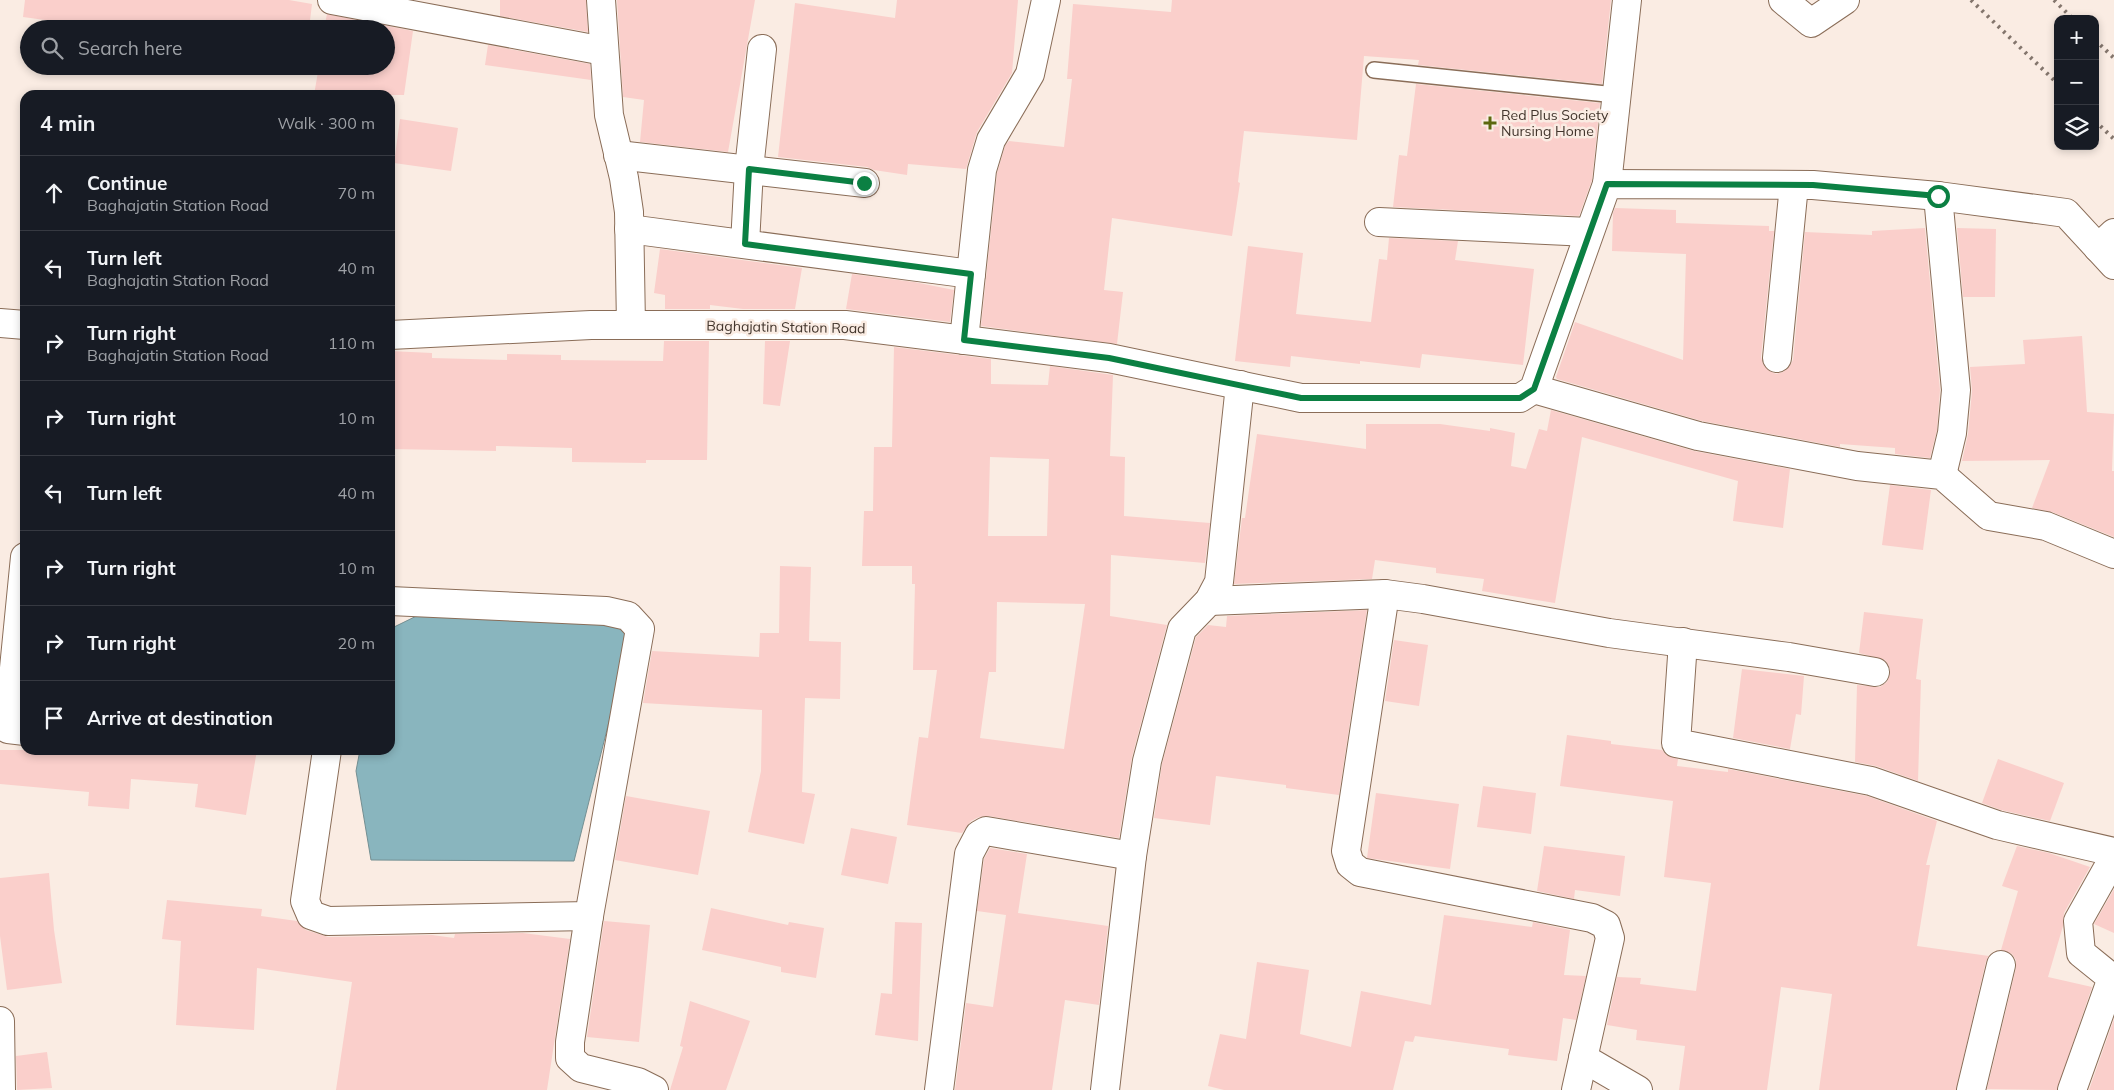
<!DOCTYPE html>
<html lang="en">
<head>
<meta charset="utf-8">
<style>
  body { margin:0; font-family:Mulish,sans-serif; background:#242831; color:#f1f3f6 }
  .controls { position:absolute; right:15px; top:15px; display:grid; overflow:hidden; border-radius:10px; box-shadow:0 2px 8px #0003 }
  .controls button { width:45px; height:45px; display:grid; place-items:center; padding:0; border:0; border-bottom:1px solid #363941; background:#171b24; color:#f1f3f6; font:25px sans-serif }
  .stop { position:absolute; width:15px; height:15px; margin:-11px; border:4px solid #0b8043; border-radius:50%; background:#fff }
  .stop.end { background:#0b8043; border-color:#fff; box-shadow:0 1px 5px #0008 }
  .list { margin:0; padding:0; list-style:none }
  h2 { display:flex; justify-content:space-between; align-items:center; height:65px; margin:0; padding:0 20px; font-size:21px }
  h2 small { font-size:16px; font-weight:400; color:#9ea1a6 }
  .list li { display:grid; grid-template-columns:32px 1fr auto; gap:15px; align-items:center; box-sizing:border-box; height:75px; padding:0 20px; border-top:1px solid #363941 }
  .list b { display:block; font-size:19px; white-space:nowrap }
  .list p { margin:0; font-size:16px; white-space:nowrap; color:#9ea1a6 }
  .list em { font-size:16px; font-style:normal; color:#9ea1a6 }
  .icon { flex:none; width:28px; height:28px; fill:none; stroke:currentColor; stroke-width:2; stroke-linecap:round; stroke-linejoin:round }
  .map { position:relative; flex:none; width:2114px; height:1090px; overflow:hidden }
  .search { position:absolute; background:#171b24; box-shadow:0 2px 8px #0003; left:20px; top:20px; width:375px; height:55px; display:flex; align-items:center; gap:12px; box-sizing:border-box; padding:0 18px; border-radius:28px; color:#9ea1a6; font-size:19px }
  .panel { position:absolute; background:#171b24; box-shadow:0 2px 8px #0003; left:20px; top:90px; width:375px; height:665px; border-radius:15px }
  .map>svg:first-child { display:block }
  .water { fill:#89b5be; stroke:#748f92 }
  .building { fill:#facfcb; fill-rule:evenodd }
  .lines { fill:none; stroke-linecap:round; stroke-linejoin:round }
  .service-casing { stroke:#8a6d58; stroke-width:18 }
  .minor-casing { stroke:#8a6d58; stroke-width:30 }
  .tertiary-casing { stroke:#8a6d58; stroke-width:30 }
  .service { stroke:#fff; stroke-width:15 }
  .minor { stroke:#fff; stroke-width:28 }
  .tertiary { stroke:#fff; stroke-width:28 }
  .rail { stroke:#83756c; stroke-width:4; stroke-dasharray:2.5 5; stroke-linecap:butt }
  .route { stroke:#0b8043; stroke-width:6 }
  .poi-dot { fill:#5c680d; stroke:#faece3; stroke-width:2 }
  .labels { text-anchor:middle; stroke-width:5; stroke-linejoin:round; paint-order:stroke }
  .poi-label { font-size:14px; fill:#42352c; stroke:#faece3; text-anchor:start }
  .street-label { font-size:14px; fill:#42352c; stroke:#faece3 }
</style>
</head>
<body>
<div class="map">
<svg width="2114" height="1090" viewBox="0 0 2114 1090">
  <rect width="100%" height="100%" fill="#faece3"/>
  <path class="water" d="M 439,605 L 619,614 L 632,630 L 574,861 L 371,860 L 356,771 L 360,750 L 390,750 L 390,629 Z"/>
  <g class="building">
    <path d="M 25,0 L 289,0 L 312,4 L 309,29 L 73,29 L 74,24 L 23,17 Z"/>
    <path d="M 500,0 L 586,0 L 588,32 L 500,16 Z"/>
    <path d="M 617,0 L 755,0 L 728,152 L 640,142 L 644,100 L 623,97 Z"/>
    <path d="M 897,0 L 1018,0 L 1012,73 L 977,132 L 966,169 L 908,164 L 907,175 L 874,170 L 867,167 L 778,157 L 795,3 L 895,18 Z"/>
    <path d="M 1172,0 L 1611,0 L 1602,84 L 1418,65 L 1419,60 L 1364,56 L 1357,140 L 1244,131 L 1238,182 L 1240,183 L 1232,236 L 1112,218 L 1104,290 L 1123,292 L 1117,344 L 981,326 L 997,173 L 1005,146 L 1009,141 L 1064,147 L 1072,79 L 1067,79 L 1073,4 L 1171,12 Z"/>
    <path d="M 327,14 L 413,31 L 404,95 L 314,95 L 319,66 L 386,66 L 386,29 L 324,29 Z"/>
    <path d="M 488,45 L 590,64 L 591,80 L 485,65 Z"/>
    <path d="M 1416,84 L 1600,103 L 1592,180 L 1579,216 L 1393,207 L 1399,155 L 1407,156 Z"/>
    <path d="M 400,119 L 458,128 L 451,171 L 394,163 Z"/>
    <path d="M 1615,208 L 1676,210 L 1676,223 L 1769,226 L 1769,231 L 1774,231 L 1761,357 L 1763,364 L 1768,370 L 1776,374 L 1783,372 L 1789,367 L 1793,360 L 1805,232 L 1872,235 L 1872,231 L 1925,228 L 1940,390 L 1937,430 L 1930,458 L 1895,454 L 1895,448 L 1840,444 L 1840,447 L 1702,421 L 1557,379 L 1556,377 L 1575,322 L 1683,360 L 1686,254 L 1612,251 L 1613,213 Z"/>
    <path d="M 1957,228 L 1996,229 L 1995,297 L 1963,297 Z"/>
    <path d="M 1389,238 L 1458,241 L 1455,260 L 1534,269 L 1523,365 L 1422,354 L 1420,368 L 1360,361 L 1360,364 L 1291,356 L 1290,367 L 1235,361 L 1248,246 L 1303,253 L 1296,314 L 1371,322 L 1379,259 L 1387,260 Z"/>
    <path d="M 660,249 L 802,268 L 795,309 L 743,309 L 710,305 L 710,309 L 665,309 L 665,295 L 654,293 Z"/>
    <path d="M 852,274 L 914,282 L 954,290 L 950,322 L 846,309 Z"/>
    <path d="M 2082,336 L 2087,412 L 2114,414 L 2112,471 L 2114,471 L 2114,537 L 2052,512 L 2032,508 L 2050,460 L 1962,461 L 1968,434 L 1972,391 L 1970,367 L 2025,364 L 2023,340 Z"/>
    <path d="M 664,341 L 709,341 L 707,460 L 646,460 L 646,463 L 572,462 L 572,448 L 496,446 L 496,451 L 390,449 L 390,351 L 432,353 L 432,358 L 507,360 L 507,354 L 561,355 L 561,360 L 663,361 Z"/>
    <path d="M 765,341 L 790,341 L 780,406 L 763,404 Z"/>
    <path d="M 894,347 L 991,359 L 991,384 L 1048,385 L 1050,366 L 1113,375 L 1110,456 L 1125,457 L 1124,516 L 1210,523 L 1205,563 L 1111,555 L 1110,616 L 1167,625 L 1132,757 L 1119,838 L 989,816 L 979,817 L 971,821 L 962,833 L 907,825 L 919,737 L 928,738 L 937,670 L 913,670 L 915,584 L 912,584 L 912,566 L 862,566 L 864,511 L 873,511 L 874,447 L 892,447 ZM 990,457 L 1049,459 L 1047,536 L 988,536 ZM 997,602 L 1085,604 L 1064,749 L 980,738 L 989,672 L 996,672 Z"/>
    <path d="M 1551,410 L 1694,451 L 1790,469 L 1783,528 L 1733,521 L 1738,481 L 1582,437 L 1555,603 L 1482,591 L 1484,579 L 1436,573 L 1436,568 L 1375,560 L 1372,579 L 1234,584 L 1242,518 L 1245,518 L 1257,434 L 1366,449 L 1366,424 L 1440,424 L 1490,431 L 1490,428 L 1515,433 L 1511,466 L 1526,469 L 1539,429 L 1547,431 Z"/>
    <path d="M 1890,485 L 1931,490 L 1923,550 L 1882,545 Z"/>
    <path d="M 780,566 L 811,567 L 809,641 L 841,642 L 840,699 L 805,698 L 802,792 L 815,794 L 804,844 L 748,832 L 761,771 L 762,710 L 643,703 L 652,651 L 759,657 L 760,633 L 779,633 Z"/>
    <path d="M 1367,610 L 1339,795 L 1286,788 L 1286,785 L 1216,776 L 1210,825 L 1154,818 L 1162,764 L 1196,637 L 1208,625 L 1226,627 L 1227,616 Z"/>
    <path d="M 1864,612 L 1923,619 L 1916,679 L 1921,680 L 1918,781 L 1876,766 L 1855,762 L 1857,685 L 1880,687 L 1887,682 L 1890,674 L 1889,666 L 1885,660 L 1859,653 Z"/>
    <path d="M 1394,640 L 1428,645 L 1419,706 L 1385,701 Z"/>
    <path d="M 1742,669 L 1804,676 L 1801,715 L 1796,714 L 1790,749 L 1733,738 Z"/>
    <path d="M 1567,735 L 1611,741 L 1611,744 L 1662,750 L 1667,755 L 1678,759 L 1677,766 L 1728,772 L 1728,769 L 1867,796 L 1937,821 L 1926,865 L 1930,865 L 1917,946 L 1989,956 L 1986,961 L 1956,1090 L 1819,1090 L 1832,994 L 1781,987 L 1767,1090 L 1679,1090 L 1685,1046 L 1636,1040 L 1637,1030 L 1607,1025 L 1617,977 L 1641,978 L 1640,984 L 1696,991 L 1711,883 L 1664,877 L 1673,801 L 1560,786 Z"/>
    <path d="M 0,750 L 257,750 L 246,815 L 195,807 L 198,784 L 131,779 L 129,809 L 88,806 L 89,792 L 0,784 Z"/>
    <path d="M 1998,759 L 2064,783 L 2050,821 L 2001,810 L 1982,803 Z"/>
    <path d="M 1483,786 L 1536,793 L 1531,834 L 1477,827 Z"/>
    <path d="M 1376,793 L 1459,804 L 1450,869 L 1367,858 Z"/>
    <path d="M 626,796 L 710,811 L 698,875 L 615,860 Z"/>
    <path d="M 851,828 L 897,837 L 888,884 L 841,875 Z"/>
    <path d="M 1544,846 L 1625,856 L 1620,896 L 1575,890 L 1574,899 L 1537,891 Z"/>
    <path d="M 2017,846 L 2049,853 L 2090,867 L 2064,913 L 2063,926 L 2048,977 L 2092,987 L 2057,1090 L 1987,1089 L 2016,968 L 2016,960 L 2012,954 L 2001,950 L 2018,891 L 2002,886 Z"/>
    <path d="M 990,848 L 1027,854 L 1018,913 L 1108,926 L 1099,1005 L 1065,1000 L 1052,1090 L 955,1090 L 966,1003 L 993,1007 L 1006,915 L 977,911 L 984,859 Z"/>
    <path d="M 49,873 L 54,930 L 62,983 L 7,990 L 0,936 L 0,878 Z"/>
    <path d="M 2114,889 L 2114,933 L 2094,924 Z"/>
    <path d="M 167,900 L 262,909 L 261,916 L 297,921 L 306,930 L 328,937 L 432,935 L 454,938 L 455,934 L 523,933 L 570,939 L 547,1090 L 336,1090 L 352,982 L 257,968 L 254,1030 L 176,1025 L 181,941 L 162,939 Z"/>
    <path d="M 711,908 L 788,925 L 789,922 L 824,928 L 816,978 L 781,972 L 781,967 L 702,950 Z"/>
    <path d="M 1444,915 L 1532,927 L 1533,922 L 1570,930 L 1564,975 L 1586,976 L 1576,1020 L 1563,1018 L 1557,1061 L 1508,1055 L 1509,1049 L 1415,1036 L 1413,1042 L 1405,1041 L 1393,1090 L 1224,1090 L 1208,1086 L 1220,1034 L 1246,1039 L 1257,962 L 1309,970 L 1300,1034 L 1351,1047 L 1361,991 L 1431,1005 Z"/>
    <path d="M 604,921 L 650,925 L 639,1042 L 587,1037 Z"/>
    <path d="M 895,922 L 922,923 L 918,1041 L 875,1035 L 881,993 L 892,994 Z"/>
    <path d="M 690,1001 L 750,1021 L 726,1090 L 670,1090 L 683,1047 L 680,1046 Z"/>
    <path d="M 2114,1019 L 2114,1090 L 2089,1090 Z"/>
    <path d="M 47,1052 L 52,1088 L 17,1090 L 16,1056 Z"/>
  </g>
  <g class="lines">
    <g class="service-casing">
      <path id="service" d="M 1374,70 L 1616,95"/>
    </g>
    <g class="minor-casing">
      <g id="minor">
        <path d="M 332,0 L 604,51"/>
        <path d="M 601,0 L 609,115 L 624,178 L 629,212 L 631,325"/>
        <path d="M 1783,0 L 1811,23 L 1845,0"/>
        <path d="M 618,155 L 865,183"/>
        <path d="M 1607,184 L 1627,0"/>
        <path d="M 1938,196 L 1956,390 L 1952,433 L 1942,475"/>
        <path d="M 1379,222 L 1589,232"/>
        <path d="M 629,229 L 971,274"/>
        <path d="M 745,244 L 749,169 L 762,49"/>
        <path d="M 2098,248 L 2114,233"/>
        <path d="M 964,340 L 982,170 L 991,140 L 1030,74 L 1046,0"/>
        <path d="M 1777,358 L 1794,185"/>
        <path d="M 1534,389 L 1698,436 L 1857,466 L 1942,475 L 1989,516 L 2046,526 L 2114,554"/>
        <path d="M 25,557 L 8,729 L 25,731"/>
        <path d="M 1385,594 L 1346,851 L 1350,864 L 1360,872 L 1592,918 L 1606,925 L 1610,938 L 1576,1090"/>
        <path d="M 1209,601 L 1385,594 L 1423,599 L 1609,633 L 1789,657 L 1875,672"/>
        <path d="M 1683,642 L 1676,743 L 1871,781 L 1997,825 L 2114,852"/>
        <path d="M 327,750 L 305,901 L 311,915 L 328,921 L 589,916 L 640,629 L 628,616 L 606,611 L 390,601"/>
        <path d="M 589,916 L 570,1042 L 570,1058 L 581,1068 L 638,1082 L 654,1090"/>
        <path d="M 0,1021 L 1,1090"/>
        <path d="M 1583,1058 L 1638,1090"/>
        <path d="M 939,1090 L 969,854 L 979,835 L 986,831 L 1132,856"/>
        <path d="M 1105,1090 L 1132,856 L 1147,761 L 1182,629 L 1209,601 L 1219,582 L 1240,385"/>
        <path d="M 1971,1090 L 2001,965"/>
        <path d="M 2072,1090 L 2112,978 L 2081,953 L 2078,921 L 2114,857"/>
      </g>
    </g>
    <g class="tertiary-casing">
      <g id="tertiary">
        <path d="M 0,323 L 25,325"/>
        <path d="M 390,335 L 591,325 L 845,325 L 1109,358 L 1301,398 L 1520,398 L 1534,389 L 1607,184 L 1813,185 L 1938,196 L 2066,213 L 2114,265"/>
      </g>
    </g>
    <use href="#service" class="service"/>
    <use href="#minor" class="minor"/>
    <use href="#tertiary" class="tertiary"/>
    <g class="rail">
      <path d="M 1971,0 L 2058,84"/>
      <path d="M 2054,0 L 2073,19"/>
      <path d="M 2095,40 L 2114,58"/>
      <path d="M 2095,121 L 2114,139"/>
    </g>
  </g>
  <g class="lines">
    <path class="route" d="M 864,183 L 749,169 L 745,244 L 971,274 L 964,340 L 1109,358 L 1301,398 L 1520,398 L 1534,389 L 1607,184 L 1813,185 L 1938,196"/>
  </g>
  <path class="poi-dot" d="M1487.5 115.5h5v5h5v5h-5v5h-5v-5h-5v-5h5z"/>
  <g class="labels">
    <g class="poi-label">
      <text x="1501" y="120">Red Plus Society<tspan x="1501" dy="16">Nursing Home</tspan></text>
    </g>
    <g class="street-label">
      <text transform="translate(786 327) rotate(1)" y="5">Baghajatin Station Road</text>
    </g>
  </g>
</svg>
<div class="controls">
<button>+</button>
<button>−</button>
<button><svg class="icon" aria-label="layers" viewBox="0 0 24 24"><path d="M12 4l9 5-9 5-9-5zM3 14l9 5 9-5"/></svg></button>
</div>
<div class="stop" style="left:1938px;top:196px"></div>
<div class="stop end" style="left:864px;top:183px"></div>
<div class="search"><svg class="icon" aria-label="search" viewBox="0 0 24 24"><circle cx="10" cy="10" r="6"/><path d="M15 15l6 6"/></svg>Search here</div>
<section class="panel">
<h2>4 min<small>Walk · 300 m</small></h2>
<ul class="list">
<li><svg class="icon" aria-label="ahead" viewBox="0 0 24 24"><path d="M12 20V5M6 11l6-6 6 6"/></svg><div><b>Continue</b><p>Baghajatin Station Road</p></div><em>70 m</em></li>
<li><svg class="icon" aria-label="left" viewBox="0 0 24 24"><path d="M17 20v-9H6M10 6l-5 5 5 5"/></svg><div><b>Turn left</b><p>Baghajatin Station Road</p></div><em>40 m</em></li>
<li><svg class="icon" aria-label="right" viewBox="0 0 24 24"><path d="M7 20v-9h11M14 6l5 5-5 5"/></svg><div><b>Turn right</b><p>Baghajatin Station Road</p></div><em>110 m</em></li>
<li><svg class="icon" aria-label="right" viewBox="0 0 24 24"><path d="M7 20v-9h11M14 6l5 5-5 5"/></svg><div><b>Turn right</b></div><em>10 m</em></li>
<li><svg class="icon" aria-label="left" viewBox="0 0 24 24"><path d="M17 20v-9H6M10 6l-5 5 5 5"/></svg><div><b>Turn left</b></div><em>40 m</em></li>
<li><svg class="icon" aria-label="right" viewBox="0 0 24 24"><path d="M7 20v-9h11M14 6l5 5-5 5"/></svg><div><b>Turn right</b></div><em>10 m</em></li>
<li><svg class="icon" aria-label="right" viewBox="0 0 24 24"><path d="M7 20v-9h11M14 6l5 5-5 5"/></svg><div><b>Turn right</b></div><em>20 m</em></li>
<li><svg class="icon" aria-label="arrive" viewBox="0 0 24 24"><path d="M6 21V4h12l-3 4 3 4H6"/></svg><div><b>Arrive at destination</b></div></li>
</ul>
</section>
</div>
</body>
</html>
